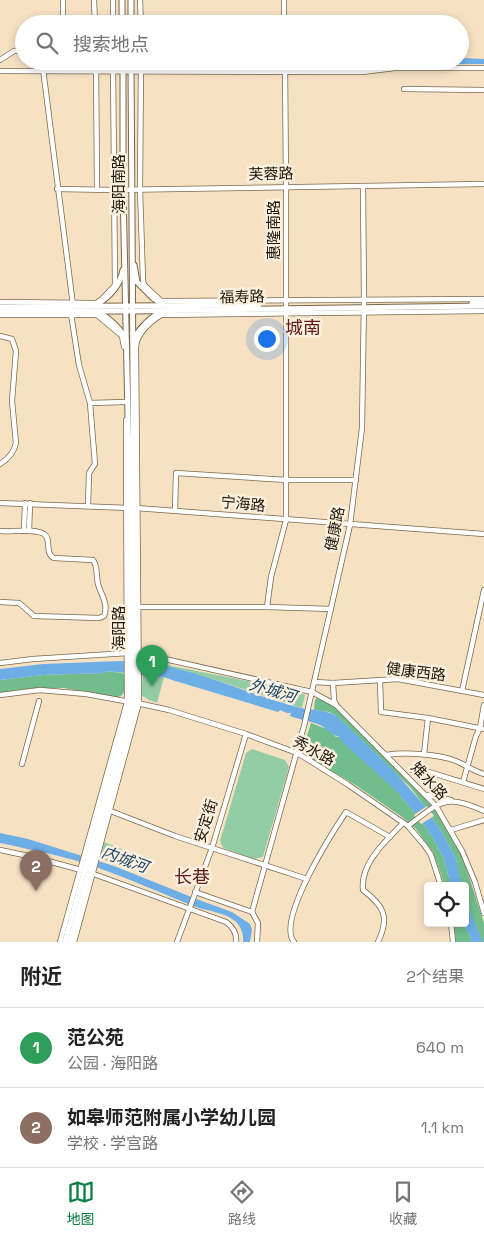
<!DOCTYPE html>
<html lang="zh">
<head>
<meta charset="utf-8">
<style>
  body { margin:0; font-family:"Space Grotesk","Noto Sans SC",sans-serif; background:#f2f2f2; color:#222 }
  .controls { position:absolute; right:15px; bottom:15px; display:grid; overflow:hidden; border-radius:5px; box-shadow:0 2px 8px #0003 }
  .controls button { width:45px; height:45px; display:grid; place-items:center; padding:0; border:0; border-bottom:1px solid #e0e0e0; background:#fff; color:#222; font:25px sans-serif }
  .you { position:absolute; left:266px; top:338px; width:18px; height:18px; margin:-12px; border:4px solid #fff; border-radius:50%; background:#1a73e8; box-shadow:0 0 0 8px #1a73e833 }
  .badge { display:grid; place-items:center; width:32px; height:32px; border-radius:50%; background:#0b8043; color:#fff; font-size:16px; font-weight:700 }
  .pin { position:absolute; translate:-50% -41px; filter:drop-shadow(0 1px 2px #0008) }
  .pin::after { content:''; position:absolute; top:26px; width:18px; height:15px; background:inherit; clip-path:polygon(0 0,100% 0,50% 100%) }
  .list { margin:0; padding:0; list-style:none }
  h2 { display:flex; justify-content:space-between; align-items:center; height:65px; margin:0; padding:0 20px; font-size:21px }
  h2 small { font-size:16px; font-weight:400; color:#767676 }
  .list li { display:grid; grid-template-columns:32px 1fr auto; gap:15px; align-items:center; box-sizing:border-box; height:80px; padding:0 20px; border-top:1px solid #e0e0e0 }
  .list b { display:block; font-size:19px; white-space:nowrap }
  .list p { margin:0; font-size:16px; white-space:nowrap; color:#767676 }
  .list em { font-size:16px; font-style:normal; color:#767676 }
  .icon { flex:none; width:28px; height:28px; fill:none; stroke:currentColor; stroke-width:2; stroke-linecap:round; stroke-linejoin:round }
  .map { position:relative; flex:none; width:484px; height:942px; overflow:hidden }
  .search { position:absolute; background:#fff; box-shadow:0 2px 8px #0003; left:15px; right:15px; top:15px; height:55px; display:flex; align-items:center; gap:12px; box-sizing:border-box; padding:0 18px; border-radius:28px; color:#767676; font-size:19px }
  .sheet { height:225px; background:#fff }
  nav { display:flex; justify-content:space-around; align-items:center; box-sizing:border-box; height:70px; border-top:1px solid #e0e0e0; background:#fff; font-size:14px; color:#767676 }
  nav a { display:grid; justify-items:center; gap:2px }
  nav .on { color:#0b8043 }
  .map>svg:first-child { display:block }
  .green { fill:#93cda5 }
  .forest { fill:#71bd8b }
  .water { fill:#6daee6 }
  .pier { fill:#f6e1c3 }
  .lines { fill:none; stroke-linecap:round; stroke-linejoin:round }
  .minor-casing { stroke:#7a684d; stroke-width:6 }
  .major-casing { stroke:#7a684d; stroke-width:7 }
  .minor { stroke:#fff; stroke-width:4.5 }
  .major { stroke:#fff; stroke-width:5 }
  .labels { text-anchor:middle; stroke-width:5; stroke-linejoin:round; paint-order:stroke }
  .street-label { font-size:15px; fill:#1d160b; stroke:#fcf0de }
  .water-label { font-size:16px; font-style:italic; fill:#144469; stroke:#fcf0de }
  .quarter-label { font-size:18px; fill:#5f1a18; stroke:#fcf0de }
</style>
</head>
<body>
<div class="map">
<svg width="484" height="942" viewBox="0 0 484 942">
  <rect width="100%" height="100%" fill="#f6e1c3"/>
  <g class="green">
    <path d="M 145,658 L 172,666 L 298,691 L 305,695 L 302,708 L 212,679 L 145,662 Z"/>
    <path d="M 143,674 L 164,677 L 157,703 L 149,700 L 141,695 Z"/>
    <path d="M 252,749 L 285,760 L 289,767 L 263,857 L 254,859 L 223,848 L 220,841 L 246,753 Z"/>
    <path d="M 104,842 L 122,849 L 115,863 L 99,858 Z"/>
  </g>
  <g class="forest">
    <path d="M 106,671 L 122,673 L 125,675 C 127,685 127,696 115,698 L 64,688 L 37,689 L 0,694 L 0,680 L 43,675 L 103,673 Z"/>
    <path d="M 317,698 L 321,698 L 332,705 L 361,730 L 431,803 L 452,837 L 464,861 L 484,923 L 484,942 L 483,942 C 475,923 465,906 465,886 L 461,886 L 456,859 L 444,836 L 424,805 L 410,787 L 338,717 L 329,712 L 314,710 L 315,700 Z"/>
    <path d="M 311,723 L 327,729 L 336,737 L 340,737 L 401,794 L 400,796 L 420,819 L 435,841 L 444,859 L 451,886 L 445,886 L 433,852 L 416,829 L 402,817 L 357,786 L 307,756 L 305,742 Z"/>
    <path d="M 454,923 L 463,923 L 471,938 L 470,942 L 456,942 Z"/>
  </g>
  <g class="water">
    <path d="M 460,58 L 484,59 L 484,64 L 297,65 L 292,61 L 460,61 Z"/>
    <path d="M 148,61 L 274,61 L 148,64 Z"/>
    <path d="M 122,661 C 184,662 242,693 301,708 C 315,711 326,709 338,717 L 396,773 L 424,805 L 444,836 L 456,859 L 462,886 L 451,886 L 444,859 L 435,841 L 420,819 L 400,796 L 400,794 L 341,741 L 340,737 C 333,736 328,730 322,726 C 312,721 300,720 290,716 L 291,713 L 287,713 L 280,710 L 278,712 L 172,680 L 164,677 L 106,671 L 103,673 L 43,675 L 0,680 L 0,669 L 43,664 Z"/>
    <path d="M 0,833 L 28,839 L 114,866 L 199,900 L 232,912 L 250,924 L 252,930 L 250,942 L 243,942 C 244,935 241,926 235,921 C 226,913 208,911 196,907 C 163,894 130,879 96,867 C 65,856 32,850 0,843 Z"/>
    <path d="M 465,896 L 469,909 L 483,942 L 470,942 L 471,938 L 463,923 L 465,923 Z"/>
  </g>
  <path class="pier" d="M 427,806 L 434,816 L 421,824 L 414,815 Z"/>
  <g class="lines">
    <g class="minor-casing">
      <g id="minor">
        <path d="M 94,0 L 95,24"/>
        <path d="M 113,0 L 113,24"/>
        <path d="M 140,0 L 141,24"/>
        <path d="M 284,0 L 284,24"/>
        <path d="M 63,24 L 63,0"/>
        <path d="M 0,60 L 14,51 L 24,50"/>
        <path d="M 42,61 L 73,305"/>
        <path d="M 96,61 L 97,189"/>
        <path d="M 141,61 L 140,189 L 143,280 L 144,285 L 161,301 L 484,299"/>
        <path d="M 0,71 L 362,72 L 395,68 L 484,68"/>
        <path d="M 404,89 L 484,90"/>
        <path d="M 57,189 L 114,190 L 484,184"/>
        <path d="M 0,302 L 96,303 L 102,299 L 115,285 L 113,61"/>
        <path d="M 71,314 L 79,365 L 90,403 L 95,464 L 89,473 L 88,506"/>
        <path d="M 0,315 L 97,315 L 122,336 L 124,347"/>
        <path d="M 0,336 L 12,339 L 16,351 L 12,401 L 16,443 C 14,453 8,459 0,464"/>
        <path d="M 90,403 L 125,402"/>
        <path d="M 0,503 L 129,508"/>
        <path d="M 136,508 L 484,534"/>
        <path d="M 175,511 L 176,473 L 287,480 L 356,480"/>
        <path d="M 0,531 C 11,532 35,528 44,534 C 52,539 44,553 54,558 L 93,560 C 98,566 96,576 98,584 C 101,595 109,604 104,616 L 99,618 L 34,616 L 19,603 L 0,602"/>
        <path d="M 24,531 L 25,503"/>
        <path d="M 29,531 L 30,503"/>
        <path d="M 137,607 L 267,607 L 331,609"/>
        <path d="M 267,607 L 271,577 L 286,520 L 286,187 L 285,61"/>
        <path d="M 138,653 L 312,692 L 336,705"/>
        <path d="M 0,663 L 33,659 L 128,653"/>
        <path d="M 380,680 L 381,712 L 428,718 L 484,729"/>
        <path d="M 314,682 L 333,683 L 398,679 L 484,695"/>
        <path d="M 333,683 L 334,700 L 336,705 L 436,806 L 462,851 L 475,882 L 484,913"/>
        <path d="M 462,691 L 484,590"/>
        <path d="M 0,695 L 40,690 L 86,694 L 130,702"/>
        <path d="M 137,703 L 169,710 L 246,734 L 297,753 L 312,762 L 347,784 L 408,826 L 425,846 L 431,855 L 441,886"/>
        <path d="M 424,754 L 428,718"/>
        <path d="M 386,755 C 405,752 438,754 456,761 C 466,765 473,771 484,774"/>
        <path d="M 22,764 L 39,701"/>
        <path d="M 412,770 L 426,771 L 484,789"/>
        <path d="M 463,782 L 476,736 L 480,728 L 484,705"/>
        <path d="M 427,795 L 451,800"/>
        <path d="M 108,810 L 175,836 L 307,879"/>
        <path d="M 408,826 C 440,802 444,793 484,811"/>
        <path d="M 451,830 L 484,820"/>
        <path d="M 0,850 L 33,857 L 81,870"/>
        <path d="M 91,873 L 226,922 C 233,927 237,933 236,942"/>
        <path d="M 195,892 L 252,912"/>
        <path d="M 252,912 L 304,726 L 350,525 L 362,428 L 364,300 L 363,186"/>
        <path d="M 252,912 L 258,923 L 257,942"/>
        <path d="M 451,923 L 453,942"/>
        <path d="M 60,942 L 127,702 L 126,420"/>
        <path d="M 74,942 L 139,703 L 136,347 C 137,333 149,323 161,315 L 484,311"/>
        <path d="M 177,942 L 212,848 L 246,734"/>
        <path d="M 294,942 C 276,920 332,833 346,812 L 390,837"/>
        <path d="M 378,942 C 390,917 384,906 363,890 C 360,863 386,841 403,823"/>
      </g>
    </g>
    <g class="major-casing">
      <g id="major">
        <path d="M 122,0 L 122,24"/>
        <path d="M 131,0 L 131,24"/>
        <path d="M 134,265 L 137,282 L 153,298 L 163,304"/>
        <path d="M 472,303 L 484,303"/>
        <path d="M 96,305 C 109,297 120,286 123,270"/>
        <path d="M 0,307 L 259,305"/>
        <path d="M 0,311 L 132,311 L 484,306"/>
        <path d="M 97,311 C 108,317 121,329 126,340"/>
        <path d="M 133,340 C 139,329 151,316 163,311"/>
        <path d="M 65,942 L 131,702 L 130,508 L 123,189 L 123,61"/>
        <path d="M 70,942 L 135,703 L 131,61"/>
      </g>
    </g>
    <use href="#minor" class="minor"/>
    <use href="#major" class="major"/>
  </g>
  <g class="labels">
    <g class="street-label">
      <text transform="translate(271 174) rotate(-1)" y="5">芙蓉路</text>
      <text transform="translate(119 184) rotate(-90)" y="5">海阳南路</text>
      <text transform="translate(274 230) rotate(-90)" y="5">惠隆南路</text>
      <text transform="translate(242 297) rotate(-1)" y="5">福寿路</text>
      <text transform="translate(243 504) rotate(5)" y="5">宁海路</text>
      <text transform="translate(335 529) rotate(-79)" y="5">健康路</text>
      <text transform="translate(119 628) rotate(-90)" y="5">海阳路</text>
      <text transform="translate(416 672) rotate(7)" y="5">健康西路</text>
      <text transform="translate(314 751) rotate(28)" y="5">秀水路</text>
      <text transform="translate(429 781) rotate(47)" y="5">雉水路</text>
      <text transform="translate(206 821) rotate(-73)" y="5">安定街</text>
    </g>
    <g class="water-label">
      <text transform="translate(273 690) rotate(16)" y="6">外城河</text>
      <text transform="translate(125 859) rotate(20)" y="6">内城河</text>
    </g>
    <g class="quarter-label">
      <text x="303" y="334">城南</text>
      <text x="192" y="883">长巷</text>
    </g>
  </g>
</svg>
<div class="controls">
<button><svg class="icon" aria-label="locate" viewBox="0 0 24 24"><circle cx="12" cy="12" r="6"/><path d="M12 2v4M12 18v4M2 12h4M18 12h4"/></svg></button>
</div>
<div class="you"></div>
<div class="pin badge" style="left:152px;top:686px;background:#2e9e5b">1</div>
<div class="pin badge" style="left:36px;top:891px;background:#8d6e63">2</div>
<div class="search"><svg class="icon" aria-label="search" viewBox="0 0 24 24"><circle cx="10" cy="10" r="6"/><path d="M15 15l6 6"/></svg>搜索地点</div>
</div>
<section class="sheet">
<h2>附近<small>2个结果</small></h2>
<ul class="list">
<li><span class="badge" style="background:#2e9e5b">1</span><div><b>范公苑</b><p>公园 · 海阳路</p></div><em>640 m</em></li>
<li><span class="badge" style="background:#8d6e63">2</span><div><b>如皋师范附属小学幼儿园</b><p>学校 · 学宫路</p></div><em>1.1 km</em></li>
</ul>
</section>
<nav>
<a class="on"><svg class="icon" aria-label="map" viewBox="0 0 24 24"><path d="M3 6l6-2 6 2 6-2v14l-6 2-6-2-6 2zM9 4v14M15 6v14"/></svg>地图</a>
<a><svg class="icon" aria-label="directions" viewBox="0 0 24 24"><path d="M12 3l9 9-9 9-9-9zM9 14v-3h6M13 9l2 2-2 2"/></svg>路线</a>
<a><svg class="icon" aria-label="saved" viewBox="0 0 24 24"><path d="M7 4h10v16l-5-4-5 4z"/></svg>收藏</a>
</nav>
</body>
</html>
